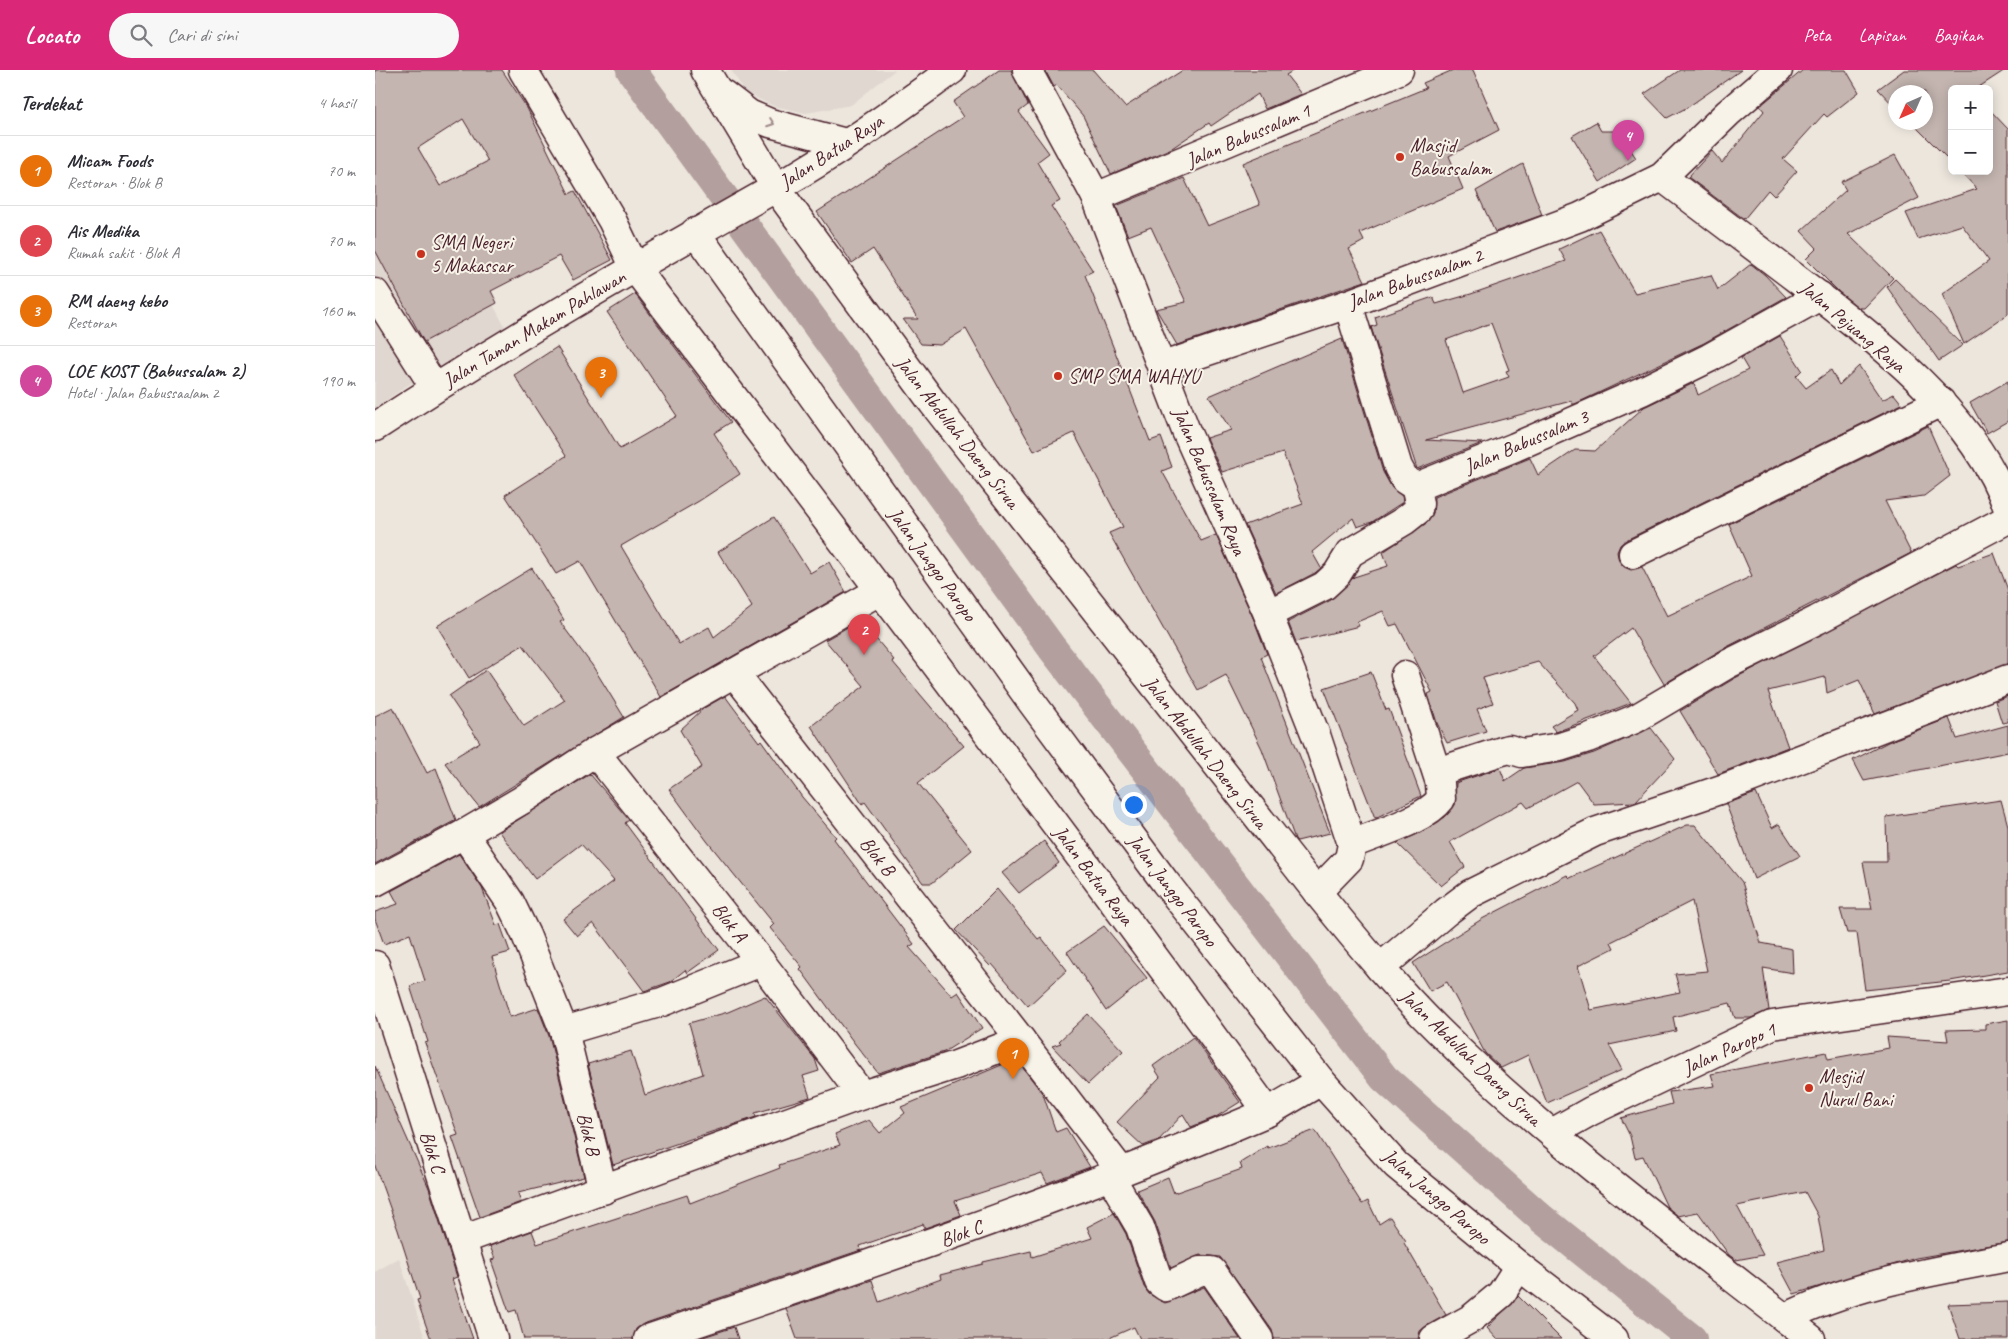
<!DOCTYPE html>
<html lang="id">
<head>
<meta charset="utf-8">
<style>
  body { margin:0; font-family:Caveat,sans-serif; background:#f7f7f7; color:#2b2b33 }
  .controls { position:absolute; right:15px; top:15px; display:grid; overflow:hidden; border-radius:8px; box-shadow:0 2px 12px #0003 }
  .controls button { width:45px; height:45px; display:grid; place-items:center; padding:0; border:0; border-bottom:1px solid #e1e1e2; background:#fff; color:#2b2b33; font:25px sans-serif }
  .compass { position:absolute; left:1513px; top:15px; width:45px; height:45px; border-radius:50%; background:#fff; box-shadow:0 2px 12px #0003; rotate:225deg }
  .you { position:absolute; left:758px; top:734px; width:18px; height:18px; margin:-12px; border:4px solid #fff; border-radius:50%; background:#1a73e8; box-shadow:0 0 0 8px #1a73e833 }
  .badge { display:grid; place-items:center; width:32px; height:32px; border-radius:50%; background:#db2777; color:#fff; font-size:16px; font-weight:700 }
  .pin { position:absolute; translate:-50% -41px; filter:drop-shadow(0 1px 2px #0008) }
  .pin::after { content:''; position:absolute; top:26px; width:18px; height:15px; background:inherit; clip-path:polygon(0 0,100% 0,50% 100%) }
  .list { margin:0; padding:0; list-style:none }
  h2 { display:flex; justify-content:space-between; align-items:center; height:65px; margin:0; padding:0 20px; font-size:21px }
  h2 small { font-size:16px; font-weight:400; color:#7c7c81 }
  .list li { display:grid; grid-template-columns:32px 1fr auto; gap:15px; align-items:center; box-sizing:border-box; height:70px; padding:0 20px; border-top:1px solid #e1e1e2 }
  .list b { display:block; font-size:19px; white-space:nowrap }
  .list p { margin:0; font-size:16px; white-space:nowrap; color:#7c7c81 }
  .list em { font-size:16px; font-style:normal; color:#7c7c81 }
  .icon { flex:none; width:28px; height:28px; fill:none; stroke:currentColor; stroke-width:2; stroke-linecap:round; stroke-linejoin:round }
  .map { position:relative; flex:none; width:1633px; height:1269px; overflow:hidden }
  header { display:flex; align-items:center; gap:30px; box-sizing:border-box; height:70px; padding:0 25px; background:#db2777; color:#fff }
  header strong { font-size:24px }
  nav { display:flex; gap:28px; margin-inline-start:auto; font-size:18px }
  .search { width:350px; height:45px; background:#f7f7f7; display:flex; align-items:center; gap:12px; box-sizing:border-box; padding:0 18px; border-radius:28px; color:#7c7c81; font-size:19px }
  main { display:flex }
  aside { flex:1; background:#fff }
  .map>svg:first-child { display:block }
  .built { fill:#e0d7d0 }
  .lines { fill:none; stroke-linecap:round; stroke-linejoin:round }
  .canal { stroke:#b39f9d; stroke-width:30 }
  .building { fill:#c4b5b0; stroke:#4a1f2b; fill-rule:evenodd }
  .street-casing { stroke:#4a1f2b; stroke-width:31 }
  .secondary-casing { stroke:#4a1f2b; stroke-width:31 }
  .street { stroke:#f7f3e8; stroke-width:28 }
  .secondary { stroke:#f7f3e8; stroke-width:28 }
  .oneway { stroke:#a0898a }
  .poi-dot { fill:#c8321e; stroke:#f7f3e8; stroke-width:2 }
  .labels { text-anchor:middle; stroke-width:4; stroke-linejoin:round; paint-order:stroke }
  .street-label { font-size:20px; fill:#4a1f2b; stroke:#f7f3e8 }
  .poi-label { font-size:20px; fill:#4a1f2b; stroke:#f7f3e8; text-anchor:start }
</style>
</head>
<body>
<header>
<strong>Locato</strong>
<div class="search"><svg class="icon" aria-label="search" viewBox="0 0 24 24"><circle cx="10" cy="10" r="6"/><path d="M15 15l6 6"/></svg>Cari di sini</div>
<nav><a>Peta</a><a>Lapisan</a><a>Bagikan</a></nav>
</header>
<main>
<aside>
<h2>Terdekat<small>4 hasil</small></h2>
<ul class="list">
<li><span class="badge" style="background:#e8710a">1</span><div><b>Micam Foods</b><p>Restoran · Blok B</p></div><em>70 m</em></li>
<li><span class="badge" style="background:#e0444e">2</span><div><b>Ais Medika</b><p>Rumah sakit · Blok A</p></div><em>70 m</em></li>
<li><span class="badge" style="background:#e8710a">3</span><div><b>RM daeng kebo</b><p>Restoran</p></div><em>160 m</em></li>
<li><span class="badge" style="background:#d1479c">4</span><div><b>LOE KOST (Babussalam 2)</b><p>Hotel · Jalan Babussaalam 2</p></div><em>190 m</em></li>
</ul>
</aside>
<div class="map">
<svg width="1633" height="1269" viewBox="0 0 1633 1269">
  <rect width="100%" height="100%" fill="#ece6dd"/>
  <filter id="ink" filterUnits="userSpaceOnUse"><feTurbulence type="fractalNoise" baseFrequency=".02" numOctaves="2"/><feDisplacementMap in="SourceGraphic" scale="10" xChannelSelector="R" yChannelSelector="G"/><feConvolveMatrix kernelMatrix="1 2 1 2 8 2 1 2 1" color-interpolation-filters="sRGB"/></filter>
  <g filter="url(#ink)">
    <g class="built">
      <path d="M 356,0 L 520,0 L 476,35 L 431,43 L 399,36 L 371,23 Z"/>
      <path d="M 0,11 L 131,259 L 33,315 L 0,338 Z"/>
      <path d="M 24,1188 L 50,1269 L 0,1269 L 0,1202 Z"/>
    </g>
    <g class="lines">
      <path class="canal" d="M 256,0 L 677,578 L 1009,1008 L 1166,1148 L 1317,1269"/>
    </g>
    <g class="building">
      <path d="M 0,0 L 127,0 L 152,38 L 194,124 L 200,121 L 237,190 L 198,210 L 184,186 L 116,221 L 122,233 L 49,272 L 0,180 ZM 88,49 L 113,91 L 65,116 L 43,78 Z"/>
      <path d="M 624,0 L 636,0 L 653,35 L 644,42 L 674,83 L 662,92 L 685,131 L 676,136 L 718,201 L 710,205 L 775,371 L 786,367 L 797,397 L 787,401 L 826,471 L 841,465 L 879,550 L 892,584 L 886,587 L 955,763 L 922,771 L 920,769 L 887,679 L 851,605 L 823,620 L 734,463 L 748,457 L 699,363 L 659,381 L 591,259 L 565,275 L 546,274 L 528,249 L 543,249 L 498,179 L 477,193 L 442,142 L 588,47 L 578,32 Z"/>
      <path d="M 670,0 L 718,0 L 750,37 L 808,0 L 919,0 L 911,5 L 926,24 L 890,39 L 883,24 L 836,56 L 834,53 L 797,78 L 736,104 L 708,46 L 682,15 L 679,17 Z"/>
      <path d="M 1078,0 L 1098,0 L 1124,60 L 1074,86 L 1088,119 L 985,163 L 989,171 L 974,179 L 990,211 L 802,275 L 781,239 L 811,232 L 776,157 L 753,166 L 741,136 L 809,108 L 832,156 L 885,135 L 868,93 L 1051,18 L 1048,13 Z"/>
      <path d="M 1305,0 L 1366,0 L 1313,37 L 1292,48 L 1269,24 Z"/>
      <path d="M 1428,0 L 1471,0 L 1484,22 L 1452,47 L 1449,44 L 1408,89 L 1422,101 L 1399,126 L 1393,120 L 1369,149 L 1313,107 L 1337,81 L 1347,93 L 1389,41 L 1385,36 Z"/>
      <path d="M 1529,0 L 1630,0 L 1601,19 L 1577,19 L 1577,93 L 1536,52 L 1550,52 L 1550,22 L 1520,22 L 1520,37 L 1503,19 Z"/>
      <path d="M 1614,39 L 1633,59 L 1633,244 L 1589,274 L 1567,224 L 1614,191 L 1587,155 L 1543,169 L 1531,143 L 1602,119 L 1585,101 L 1614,101 Z"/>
      <path d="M 1221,52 L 1226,61 L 1239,61 L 1248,68 L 1261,88 L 1225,112 L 1197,66 Z"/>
      <path d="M 1520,85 L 1544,128 L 1473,164 L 1518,208 L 1489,238 L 1484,238 L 1465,223 L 1431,189 L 1442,178 L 1426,161 L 1471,120 L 1466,112 Z"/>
      <path d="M 1148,94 L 1167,145 L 1120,162 L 1101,121 Z"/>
      <path d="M 1224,160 L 1260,223 L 1336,205 L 1343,220 L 1376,194 L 1390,205 L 1411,227 L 1329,273 L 1200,334 L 1197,334 L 1196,331 L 1051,370 L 1107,373 L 1042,399 L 996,257 L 1002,255 L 1000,247 L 1058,227 L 1061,234 L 1096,224 L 1191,191 L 1184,179 ZM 1116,253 L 1134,300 L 1131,301 L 1134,307 L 1088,323 L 1071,270 Z"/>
      <path d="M 1520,209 L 1588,275 L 1564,291 L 1512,217 Z"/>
      <path d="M 260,224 L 356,352 L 339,363 L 365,404 L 324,431 L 246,476 L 304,574 L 334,557 L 339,567 L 377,537 L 343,482 L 399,447 L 435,503 L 454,492 L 471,522 L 286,627 L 205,491 L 181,504 L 130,425 L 191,386 L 139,305 L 182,277 L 245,379 L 302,346 L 232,242 Z"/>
      <path d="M 1405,266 L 1427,300 L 1421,306 L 1431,318 L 1456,300 L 1464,315 L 1484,296 L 1507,330 L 1519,324 L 1527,334 L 1251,470 L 1245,475 L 1242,482 L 1244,491 L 1249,497 L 1256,500 L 1267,497 L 1292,546 L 1377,506 L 1354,454 L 1553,356 L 1575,406 L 1549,426 L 1510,431 L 1536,483 L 1346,580 L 1289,614 L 1256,558 L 1219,586 L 1256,633 L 1181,662 L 1176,656 L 1203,640 L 1200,633 L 1163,592 L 1108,608 L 1118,633 L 1102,639 L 1111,661 L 1072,673 L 1062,653 L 1053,624 L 1057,622 L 1022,554 L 1015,556 L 1008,541 L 982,552 L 984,556 L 921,572 L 913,552 L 956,530 L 979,507 L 1013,496 L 1008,482 L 1053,452 L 1058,443 L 1059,427 L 1155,388 L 1163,405 L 1200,380 L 1220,381 L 1269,337 L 1319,313 L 1323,325 L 1373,300 L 1366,288 Z"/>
      <path d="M 967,269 L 1008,402 L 1017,418 L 1027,426 L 1028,432 L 997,452 L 982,457 L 978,448 L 937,482 L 946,498 L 940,503 L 901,523 L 870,455 L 928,434 L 908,383 L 847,402 L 831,368 L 856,360 L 834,326 Z"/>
      <path d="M 1633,311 L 1633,351 L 1612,363 L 1595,333 Z"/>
      <path d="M 1619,483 L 1633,520 L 1633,594 L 1500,644 L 1484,610 L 1452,623 L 1450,607 L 1393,621 L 1413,677 L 1343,704 L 1305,641 L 1360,608 L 1581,494 L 1583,496 Z"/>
      <path d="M 157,498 L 189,550 L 185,552 L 217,595 L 249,647 L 104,737 L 70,693 L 105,672 L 74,626 L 111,600 L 149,656 L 190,630 L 148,575 L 94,608 L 62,556 Z"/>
      <path d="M 485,550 L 519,590 L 517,591 L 589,676 L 543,713 L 597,780 L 557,813 L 548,813 L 490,732 L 487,734 L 436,656 L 489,616 L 450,570 Z"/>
      <path d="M 996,602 L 1011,640 L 1014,639 L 1046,726 L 1000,748 L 949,618 Z"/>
      <path d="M 350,626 L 384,672 L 386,670 L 427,727 L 461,767 L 459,769 L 539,874 L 534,877 L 577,926 L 583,922 L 607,958 L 569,982 L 503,1003 L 480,974 L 425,899 L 427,897 L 395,858 L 399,854 L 332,771 L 294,719 L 327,697 L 305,660 L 329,638 Z"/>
      <path d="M 1633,626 L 1633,652 L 1627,653 L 1620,631 Z"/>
      <path d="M 18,637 L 52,703 L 61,698 L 81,750 L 0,794 L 0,646 Z"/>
      <path d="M 1574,648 L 1582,669 L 1633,655 L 1633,682 L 1489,711 L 1478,690 L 1513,672 Z"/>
      <path d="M 1276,658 L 1300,689 L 1260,732 L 1219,734 L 1202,711 L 1153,738 L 1148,732 L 1075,772 L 1090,797 L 1066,816 L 1022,773 L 1045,763 L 1070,747 L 1080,735 L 1081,713 L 1083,712 L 1125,698 L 1130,711 L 1149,698 L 1190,692 L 1219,683 Z"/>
      <path d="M 215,704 L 254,750 L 250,753 L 344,880 L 312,903 L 310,900 L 295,912 L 269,921 L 218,853 L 202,866 L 188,849 L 239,811 L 206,774 L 160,809 L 124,762 Z"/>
      <path d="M 1381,723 L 1397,758 L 1404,754 L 1425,786 L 1379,809 L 1351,734 Z"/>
      <path d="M 1626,730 L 1633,756 L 1633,901 L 1575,911 L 1490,920 L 1482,863 L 1472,863 L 1465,839 L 1497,839 L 1488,792 L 1512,792 L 1511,747 Z"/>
      <path d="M 1312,755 L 1320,755 L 1367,812 L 1386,873 L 1417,879 L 1418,903 L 1388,898 L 1394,940 L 1376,948 L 1360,948 L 1355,933 L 1298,947 L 1301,961 L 1234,975 L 1247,1000 L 1172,1033 L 1153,985 L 1126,998 L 1110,983 L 1072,912 L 1055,921 L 1038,893 L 1107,849 L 1192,805 L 1195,808 ZM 1317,831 L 1332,901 L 1300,904 L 1305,922 L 1216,940 L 1203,896 L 1239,878 L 1236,872 Z"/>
      <path d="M 669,771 L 684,793 L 644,823 L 627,803 Z"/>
      <path d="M 84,784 L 107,818 L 121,855 L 125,854 L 135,882 L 117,887 L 135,947 L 163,938 L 174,966 L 209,1107 L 143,1123 L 146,1132 L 105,1147 L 77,1067 L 83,1065 L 50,973 L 53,972 L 35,916 L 50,911 L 35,864 L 9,874 L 0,849 L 0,842 L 23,834 L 16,821 Z"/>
      <path d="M 622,819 L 663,869 L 666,867 L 692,900 L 653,936 L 617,894 L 615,896 L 581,860 Z"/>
      <path d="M 729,856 L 772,908 L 731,941 L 692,882 Z"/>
      <path d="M 390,926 L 440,989 L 444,1001 L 428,1006 L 435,1027 L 380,1043 L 381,1047 L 238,1095 L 213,994 L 256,981 L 270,1025 L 328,1004 L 314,953 L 353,942 Z"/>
      <path d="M 713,944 L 748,981 L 713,1014 L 677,976 L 686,973 L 684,971 Z"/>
      <path d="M 1633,950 L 1633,1172 L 1541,1188 L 1419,1224 L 1402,1192 L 1449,1180 L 1443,1146 L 1430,1122 L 1362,1136 L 1388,1185 L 1361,1190 L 1354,1185 L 1323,1142 L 1303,1146 L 1292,1137 L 1268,1086 L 1260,1088 L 1255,1066 L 1246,1048 L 1297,1034 L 1294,1022 L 1340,1016 L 1336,1004 L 1451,982 L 1453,989 L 1514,978 L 1512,967 L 1573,971 L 1571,960 L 1610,959 L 1610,954 Z"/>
      <path d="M 818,967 L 865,1032 L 841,1047 L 816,1057 L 808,1044 L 784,1070 L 768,1076 L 742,1052 L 785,1007 L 778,996 Z"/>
      <path d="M 641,989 L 668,1024 L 681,1062 L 691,1058 L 715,1097 L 672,1113 L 667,1103 L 580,1131 L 586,1145 L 550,1158 L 548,1154 L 485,1176 L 486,1180 L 268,1254 L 261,1259 L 258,1269 L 149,1269 L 141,1240 L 134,1242 L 116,1190 L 120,1189 L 115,1176 L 157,1161 L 162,1174 L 312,1125 L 315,1133 L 405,1098 L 404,1095 L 465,1075 L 460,1064 L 494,1050 L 505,1063 L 530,1043 L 526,1037 Z"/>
      <path d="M 0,996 L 54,1118 L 82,1207 L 77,1209 L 98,1269 L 56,1269 L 53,1261 L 42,1230 L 45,1229 L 23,1160 L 0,1096 Z"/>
      <path d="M 940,1060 L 987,1134 L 993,1131 L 1004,1154 L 1015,1147 L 1031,1171 L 1029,1173 L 1071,1245 L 1051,1256 L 1045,1261 L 1043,1269 L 899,1269 L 897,1260 L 845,1187 L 825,1185 L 796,1198 L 780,1152 L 762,1120 L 793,1107 L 799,1123 L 867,1099 L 865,1093 L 892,1076 L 893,1078 Z"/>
      <path d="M 739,1143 L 751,1164 L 769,1217 L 774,1224 L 790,1233 L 829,1217 L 865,1269 L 765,1269 L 759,1257 L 732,1269 L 422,1269 L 411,1239 L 497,1210 L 504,1232 L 566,1209 L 565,1205 L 608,1194 L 608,1192 L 656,1181 L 657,1187 L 717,1168 L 712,1157 Z"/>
      <path d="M 1143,1226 L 1186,1269 L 1122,1269 L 1112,1258 Z"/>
      <path d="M 1633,1232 L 1633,1269 L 1585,1269 L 1573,1234 Z"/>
      <path d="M 359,1257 L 363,1269 L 322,1269 L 356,1258 Z"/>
    </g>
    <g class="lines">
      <g class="street-casing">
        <g id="street">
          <path d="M 148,0 L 237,150 L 260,198 C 474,478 686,758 893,1042 L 946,1011"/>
          <path d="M 652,0 L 721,127 L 811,361 L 893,544 L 942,668 L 977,774 L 974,789 L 942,822"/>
          <path d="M 1287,107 C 1329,139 1372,171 1414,203 C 1493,263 1600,342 1633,439"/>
          <path d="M 721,127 L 1024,0"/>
          <path d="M 320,162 L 656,631 L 790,812 L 946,1011 L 1021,1095 L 1144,1196 L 1239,1269"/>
          <path d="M 0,223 L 60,318"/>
          <path d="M 973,234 L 1023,397 L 1030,410 L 1041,417"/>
          <path d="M 788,296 L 973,234 L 1205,147 L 1287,107 L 1353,43 L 1403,0"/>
          <path d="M 1258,484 L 1566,332"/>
          <path d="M 893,544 L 949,516 L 962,504 L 975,483 L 1029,451 L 1043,440 L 1044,434 L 1041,417 L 1140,377 L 1267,321 L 1334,288 L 1445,226"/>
          <path d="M 359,603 L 646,970 L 746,1101"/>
          <path d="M 220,682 L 386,892 L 487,1025"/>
          <path d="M 1062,702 L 1127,681 L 1134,679 L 1147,683 L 1185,677 L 1213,668 L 1260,649 L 1353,594 L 1442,550 L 1633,449"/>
          <path d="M 89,764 L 135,832 L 151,865 L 189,961 L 228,1120"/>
          <path d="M 977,774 C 1003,763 1050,750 1066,729 L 1065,713 L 1030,605"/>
          <path d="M 0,812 L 89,764 L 147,730 L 220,682 L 506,520"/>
          <path d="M 0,895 L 118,1269"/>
          <path d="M 1005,898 L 1071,842 L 1095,824 L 1220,762 L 1350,718 L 1633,609"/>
          <path d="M 189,961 L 287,932 L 386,892"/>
          <path d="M 1177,1063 L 1216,1041 L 1397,955 L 1633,921"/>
          <path d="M 735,1106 L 765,1157 L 784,1212 L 791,1217 L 825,1201 L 837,1201 L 884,1269"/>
          <path d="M 87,1170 L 487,1025 L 581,995 L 646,970"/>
          <path d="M 1410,1248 C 1480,1213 1557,1202 1633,1187"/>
          <path d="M 273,1269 C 482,1199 690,1129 893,1042"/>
          <path d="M 1059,1269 L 1097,1248 L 1126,1224 L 1144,1196"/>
        </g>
      </g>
      <g class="secondary-casing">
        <g id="secondary">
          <path d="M 330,0 L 401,118 L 558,333 L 942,822 C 981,870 1020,918 1064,961 C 1179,1075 1310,1169 1436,1269"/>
          <path d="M 348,24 L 374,44 L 395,53 L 471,73"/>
          <path d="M 0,357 C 131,271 267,193 404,116 C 464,82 521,40 577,0"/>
        </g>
      </g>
      <use href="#street" class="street"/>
      <use href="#secondary" class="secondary"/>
    </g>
    <defs><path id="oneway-chevron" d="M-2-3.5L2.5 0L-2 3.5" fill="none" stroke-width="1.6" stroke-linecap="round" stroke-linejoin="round" transform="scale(1.25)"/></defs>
    <use class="oneway" href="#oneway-chevron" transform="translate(396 53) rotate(20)"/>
  </g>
  <g class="poi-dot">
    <circle cx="1025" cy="87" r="5"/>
    <circle cx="46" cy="184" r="5"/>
    <circle cx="683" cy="306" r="5"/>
    <circle cx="1434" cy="1018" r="5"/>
  </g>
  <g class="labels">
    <g class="street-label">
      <text transform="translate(873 65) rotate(-23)" y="7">Jalan Babussalam 1</text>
      <text transform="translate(456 81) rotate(-33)" y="7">Jalan Batua Raya</text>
      <text transform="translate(1040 208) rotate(-20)" y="7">Jalan Babussaalam 2</text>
      <text transform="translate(1478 256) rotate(40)" y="7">Jalan Pejuang Raya</text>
      <text transform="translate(159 258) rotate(-31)" y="7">Jalan Taman Makam Pahlawan</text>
      <text transform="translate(583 362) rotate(52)" y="7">Jalan Abdullah Daeng Sirua</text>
      <text transform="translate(1151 371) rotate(-23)" y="7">Jalan Babussalam 3</text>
      <text transform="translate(835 411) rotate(67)" y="7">Jalan Babussalam Raya</text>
      <text transform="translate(558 494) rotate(54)" y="7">Jalan Janggo Paropo</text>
      <text transform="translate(831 682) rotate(52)" y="7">Jalan Abdullah Daeng Sirua</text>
      <text transform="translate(503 786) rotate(52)" y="7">Blok B</text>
      <text transform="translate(719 805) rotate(53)" y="7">Jalan Batua Raya</text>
      <text transform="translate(798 820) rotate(53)" y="7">Jalan Janggo Paropo</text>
      <text transform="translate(355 852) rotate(52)" y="7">Blok A</text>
      <text transform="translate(1354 978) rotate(-24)" y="7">Jalan Paropo 1</text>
      <text transform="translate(1096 987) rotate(44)" y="7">Jalan Abdullah Daeng Sirua</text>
      <text transform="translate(214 1064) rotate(76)" y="7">Blok B</text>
      <text transform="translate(58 1082) rotate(72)" y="7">Blok C</text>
      <text transform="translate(1062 1126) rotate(41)" y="7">Jalan Janggo Paropo</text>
      <text transform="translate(586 1163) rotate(-20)" y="7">Blok C</text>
    </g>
    <g class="poi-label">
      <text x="1035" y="82">Masjid<tspan x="1035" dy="23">Babussalam</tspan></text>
      <text x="56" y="179">SMA Negeri<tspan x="56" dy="23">5 Makassar</tspan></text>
      <text x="693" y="313">SMP SMA WAHYU</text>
      <text x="1444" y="1013">Mesjid<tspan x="1444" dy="23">Nurul Bani</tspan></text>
    </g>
  </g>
</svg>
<div class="controls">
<button>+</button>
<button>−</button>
</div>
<svg class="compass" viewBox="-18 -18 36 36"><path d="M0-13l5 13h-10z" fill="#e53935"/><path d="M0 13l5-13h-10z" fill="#7c7c81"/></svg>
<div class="you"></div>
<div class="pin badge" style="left:638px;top:1009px;background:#e8710a">1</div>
<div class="pin badge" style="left:489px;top:585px;background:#e0444e">2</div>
<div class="pin badge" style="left:226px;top:328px;background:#e8710a">3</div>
<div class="pin badge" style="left:1253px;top:91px;background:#d1479c">4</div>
</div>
</main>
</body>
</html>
